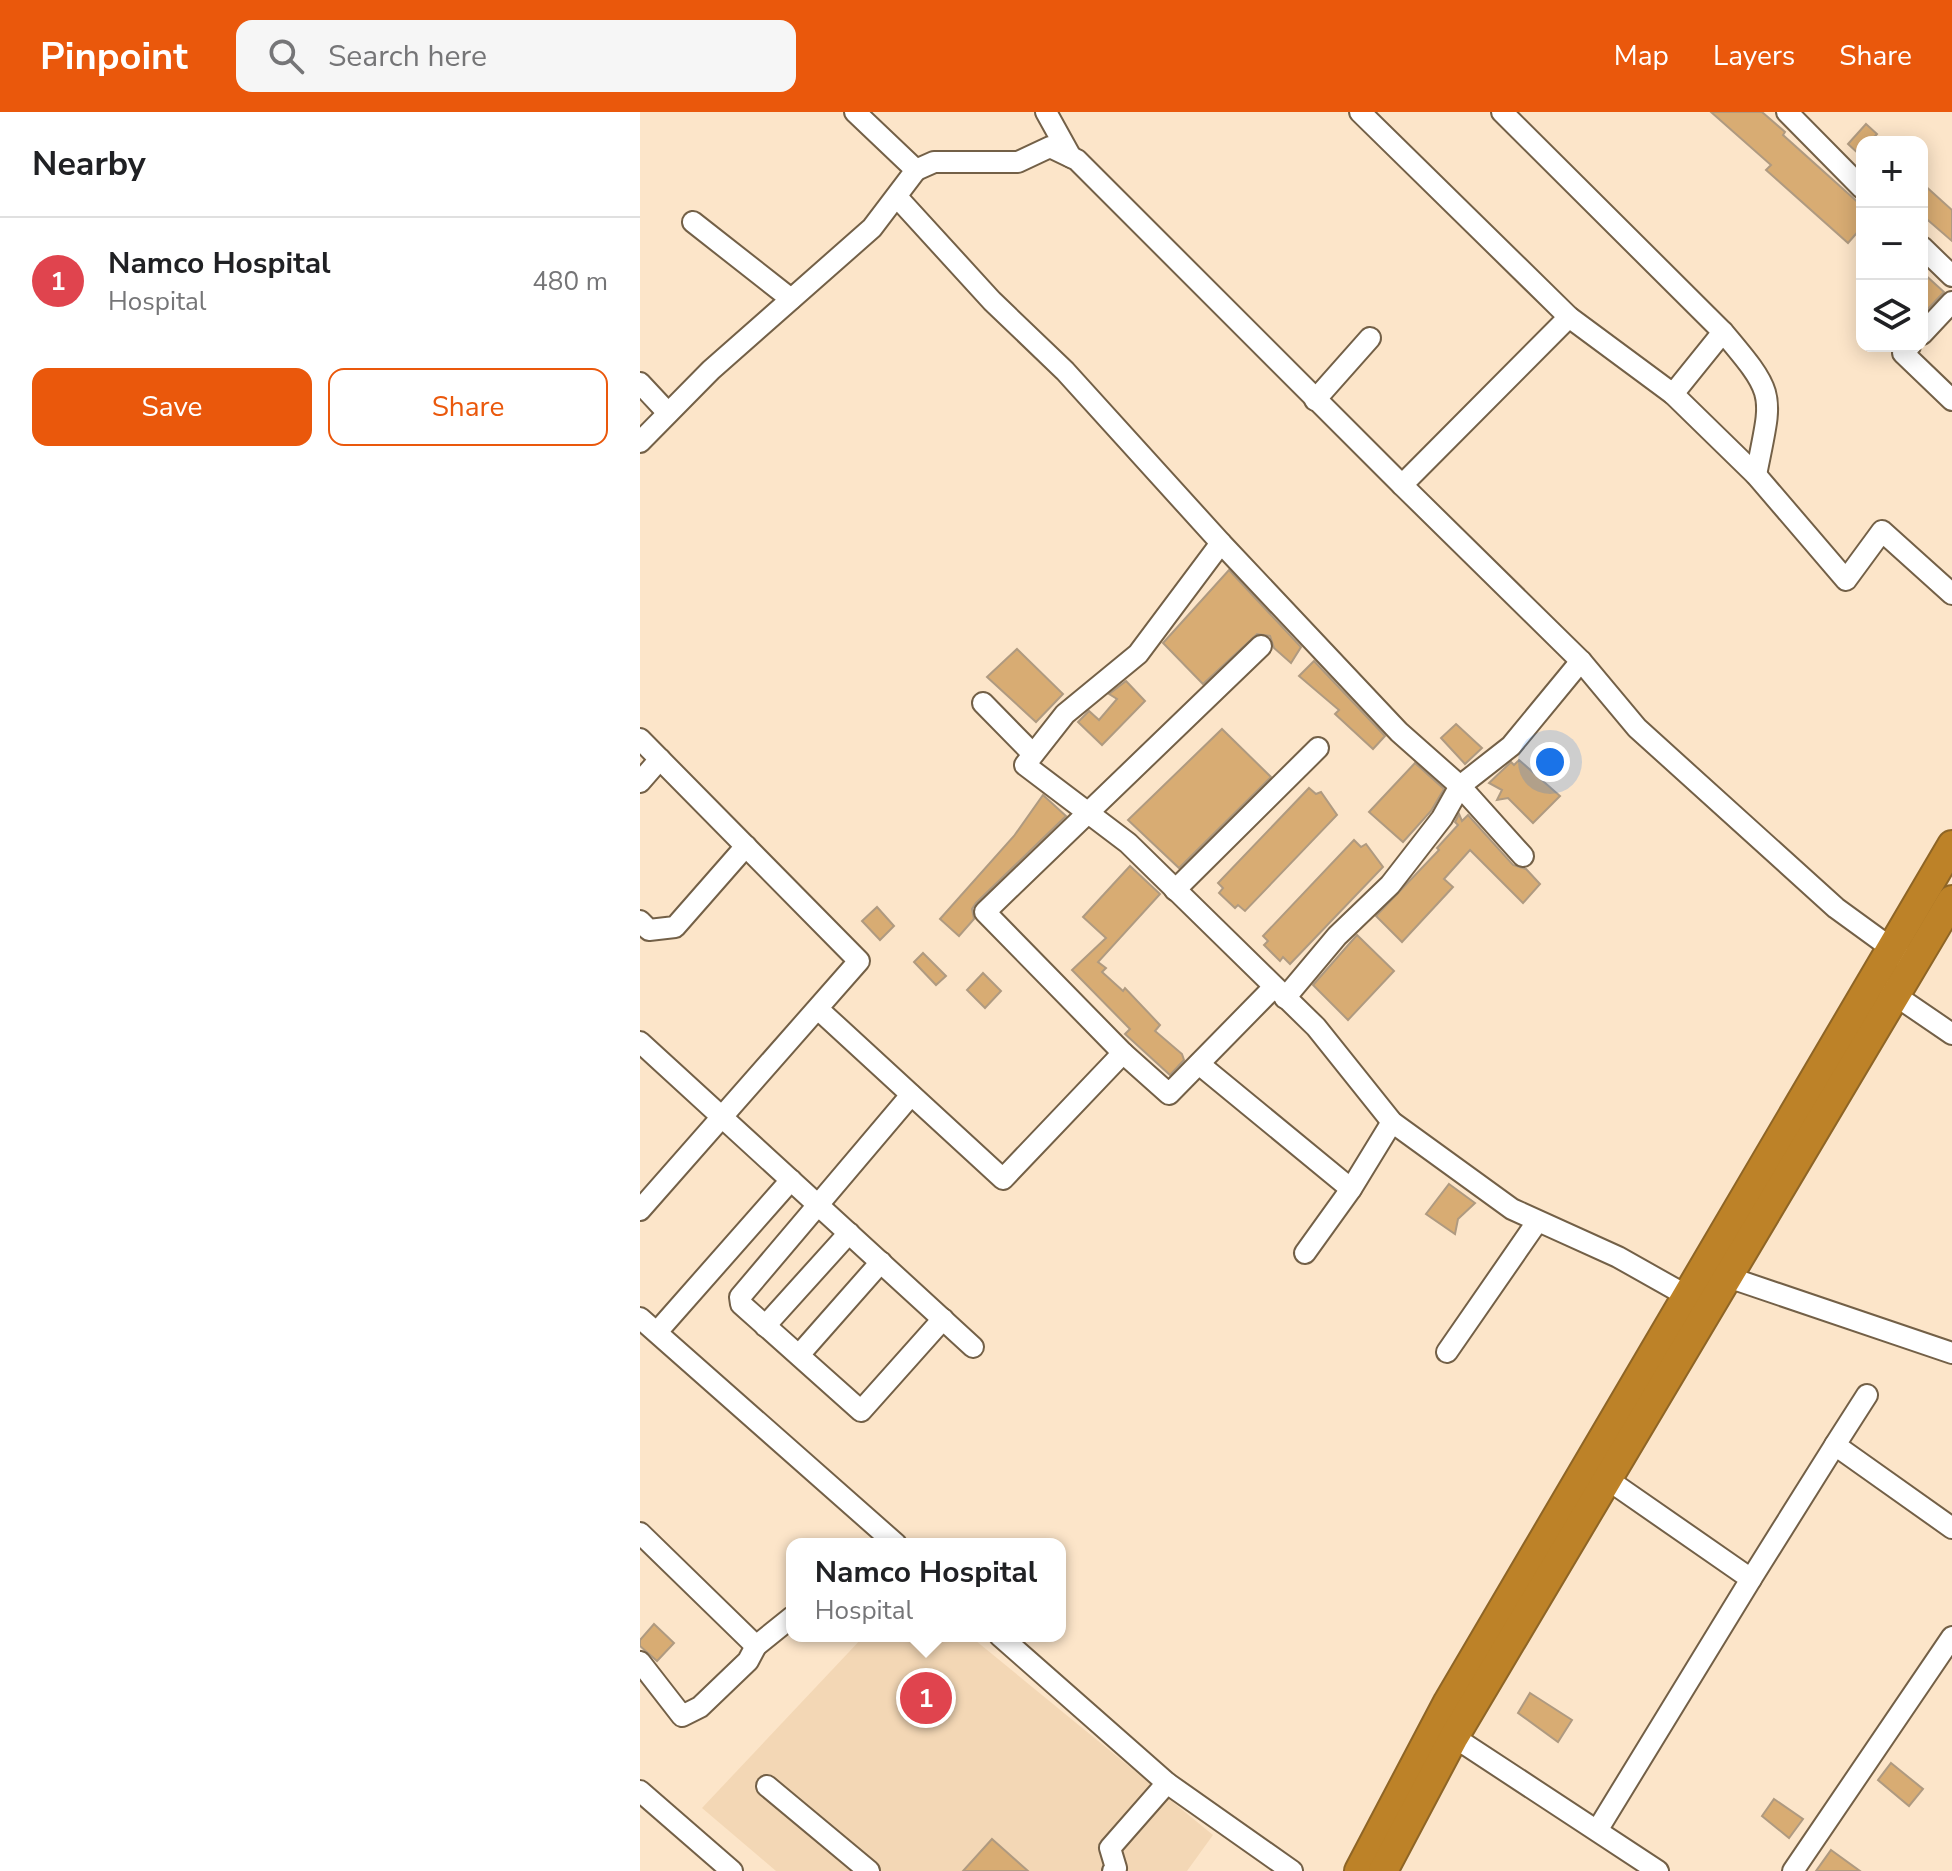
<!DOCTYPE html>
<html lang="en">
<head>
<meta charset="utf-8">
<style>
  body { margin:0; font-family:"Nunito Sans",sans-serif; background:#f6f6f6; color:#202124 }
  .controls { position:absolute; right:24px; top:24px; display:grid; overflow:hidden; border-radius:16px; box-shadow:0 4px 20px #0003 }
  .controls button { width:72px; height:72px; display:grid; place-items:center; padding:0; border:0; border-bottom:2px solid #e0e0e0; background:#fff; color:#202124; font:40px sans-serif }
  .you { position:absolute; left:910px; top:650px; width:28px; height:28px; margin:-20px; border:6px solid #fff; border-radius:50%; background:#1a73e8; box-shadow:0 0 0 12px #1a73e833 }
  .badge { display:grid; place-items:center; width:52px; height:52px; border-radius:50%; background:#ea580c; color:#fff; font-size:26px; font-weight:700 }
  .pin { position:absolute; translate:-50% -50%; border:4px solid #fff; box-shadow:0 2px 8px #0006 }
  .popup { position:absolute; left:146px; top:1426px; width:280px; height:104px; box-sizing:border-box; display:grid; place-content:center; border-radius:16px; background:#fff; filter:drop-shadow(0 2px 6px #0005); font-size:26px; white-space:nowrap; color:#757577 }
  .popup b { font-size:30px; color:#202124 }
  .popup::after { content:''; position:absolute; left:50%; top:100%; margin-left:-16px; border:16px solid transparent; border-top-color:#fff }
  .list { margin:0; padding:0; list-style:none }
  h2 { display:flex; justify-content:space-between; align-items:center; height:104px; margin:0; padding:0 32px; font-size:34px }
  h2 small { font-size:26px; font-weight:400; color:#757577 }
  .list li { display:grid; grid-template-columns:52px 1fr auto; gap:24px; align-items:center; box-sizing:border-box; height:128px; padding:0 32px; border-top:2px solid #e0e0e0 }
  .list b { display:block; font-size:30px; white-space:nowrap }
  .list p { margin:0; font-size:26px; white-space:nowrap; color:#757577 }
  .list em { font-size:26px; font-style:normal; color:#757577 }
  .actions { display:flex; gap:16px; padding:24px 32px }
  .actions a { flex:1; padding:18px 0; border:2px solid #ea580c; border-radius:16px; text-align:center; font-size:28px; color:#ea580c }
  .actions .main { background:#ea580c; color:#fff }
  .icon { flex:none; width:44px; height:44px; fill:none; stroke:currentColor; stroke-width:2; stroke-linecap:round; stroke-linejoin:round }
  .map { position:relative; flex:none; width:1312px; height:1759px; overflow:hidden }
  header { display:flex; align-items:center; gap:48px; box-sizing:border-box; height:112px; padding:0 40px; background:#ea580c; color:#fff }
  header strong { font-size:38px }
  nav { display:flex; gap:44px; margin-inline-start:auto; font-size:28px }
  .search { width:560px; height:72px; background:#f6f6f6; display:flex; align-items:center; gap:20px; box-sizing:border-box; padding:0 28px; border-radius:16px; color:#757577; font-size:30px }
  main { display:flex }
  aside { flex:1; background:#fff }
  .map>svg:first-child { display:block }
  .built { fill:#f3d7b5 }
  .building { fill:#d8ac73; stroke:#af9a80; stroke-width:2 }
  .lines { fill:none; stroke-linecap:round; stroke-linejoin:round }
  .minor-casing { stroke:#736047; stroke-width:24 }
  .highway-casing { stroke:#8e6526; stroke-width:32 }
  .minor { stroke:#fff; stroke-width:20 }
  .highway { stroke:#bd8228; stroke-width:28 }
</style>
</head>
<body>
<header>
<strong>Pinpoint</strong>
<div class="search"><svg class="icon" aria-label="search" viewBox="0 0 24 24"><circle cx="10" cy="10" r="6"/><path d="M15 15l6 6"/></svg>Search here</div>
<nav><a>Map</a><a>Layers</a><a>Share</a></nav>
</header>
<main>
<aside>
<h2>Nearby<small></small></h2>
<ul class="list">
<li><span class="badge" style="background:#e0444e">1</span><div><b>Namco Hospital</b><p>Hospital</p></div><em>480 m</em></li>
</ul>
<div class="actions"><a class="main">Save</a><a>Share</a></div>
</aside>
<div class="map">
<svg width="1312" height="1759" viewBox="0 0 1312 1759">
  <rect width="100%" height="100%" fill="#fce5c9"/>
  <path class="built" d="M 224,1524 L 330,1524 L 573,1723 L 547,1759 L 136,1759 L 62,1696 Z"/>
  <g class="building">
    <path d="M 1071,0 L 1122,0 L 1145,20 L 1143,23 L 1222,94 L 1222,115 L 1208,131 L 1126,58 L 1131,53 Z"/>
    <path d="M 1226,12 L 1237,22 L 1230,30 L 1222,30 L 1222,45 L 1208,32 Z"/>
    <path d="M 1282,71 L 1312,98 L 1312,129 L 1282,103 Z"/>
    <path d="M 1282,160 L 1304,180 L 1284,201 L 1282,199 Z"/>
    <path d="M 589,458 L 661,535 L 651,551 L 634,536 L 630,524 L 617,522 L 563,572 L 523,531 Z"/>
    <path d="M 377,537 L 423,582 L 396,610 L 347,565 Z"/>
    <path d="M 674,549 L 745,624 L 733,637 L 695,602 L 699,598 L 659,564 Z"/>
    <path d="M 486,569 L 505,589 L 462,633 L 438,610 L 449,599 L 459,608 L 477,587 L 469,582 Z"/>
    <path d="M 816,612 L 842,636 L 825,652 L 801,626 Z"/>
    <path d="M 582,617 L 631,665 L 539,756 L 488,708 Z"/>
    <path d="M 879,648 L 920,684 L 893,711 L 868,686 L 857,688 L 862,678 L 849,671 L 871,650 L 874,653 Z"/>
    <path d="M 775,651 L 804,677 L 791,699 L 763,730 L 729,700 Z"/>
    <path d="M 669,676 L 676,682 L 681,680 L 697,703 L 605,799 L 598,793 L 595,796 L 579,781 L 583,776 L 578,771 Z"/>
    <path d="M 403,683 L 426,704 L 336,791 L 332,797 L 334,807 L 319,824 L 300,807 L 374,724 Z"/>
    <path d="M 819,702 L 822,709 L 828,703 L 873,753 L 886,757 L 900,772 L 883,791 L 830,738 L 804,767 L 813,775 L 762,830 L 736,804 L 799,738 L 797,736 L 818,713 L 815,710 Z"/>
    <path d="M 714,728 L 721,735 L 726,732 L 743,755 L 650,852 L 643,845 L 640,849 L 624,833 L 628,829 L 623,824 Z"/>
    <path d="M 490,754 L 520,782 L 458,850 L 466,856 L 462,860 L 483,879 L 485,876 L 520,913 L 515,919 L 542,942 L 544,948 L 530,963 L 485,922 L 490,917 L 432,858 L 466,826 L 443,805 Z"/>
    <path d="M 237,795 L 254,814 L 240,828 L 222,809 Z"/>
    <path d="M 717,823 L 754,859 L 708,908 L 673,873 Z"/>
    <path d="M 283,841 L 306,864 L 296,873 L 274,850 Z"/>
    <path d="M 343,861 L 361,879 L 345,896 L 327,878 Z"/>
    <path d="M 809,1072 L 835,1091 L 818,1107 L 815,1122 L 786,1102 Z"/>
    <path d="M 14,1512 L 34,1531 L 17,1549 L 0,1534 L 0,1528 Z"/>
    <path d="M 890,1581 L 932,1608 L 918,1630 L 878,1601 Z"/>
    <path d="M 1251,1651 L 1283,1677 L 1269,1694 L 1238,1668 Z"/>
    <path d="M 1134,1687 L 1163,1707 L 1149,1726 L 1122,1704 Z"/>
    <path d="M 352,1727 L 388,1759 L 323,1759 Z"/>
    <path d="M 1191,1738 L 1220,1759 L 1176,1759 Z"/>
  </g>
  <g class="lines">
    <g class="minor-casing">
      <g id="minor">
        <path d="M 406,0 L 431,45"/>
        <path d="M 720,0 L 929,205 L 1033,282 L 1083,220 L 862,0"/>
        <path d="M 1147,0 L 1222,76"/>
        <path d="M 276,58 L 294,50 L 378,50 L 410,35 L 437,48 L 762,373"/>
        <path d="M 257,85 L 352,189 L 425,259 L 581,431 L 498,542 L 425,602 L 385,653 L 488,731 L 676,915 L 752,1010 L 872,1097 L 978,1145 L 1058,1190"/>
        <path d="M 53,110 L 151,187"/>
        <path d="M 1282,135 L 1312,164"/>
        <path d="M 929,205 L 762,373 L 941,549"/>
        <path d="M 1083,220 C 1138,285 1132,281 1116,363"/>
        <path d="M 1282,222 L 1312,190"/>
        <path d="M 1270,234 L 1263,241 L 1312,288"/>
        <path d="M 0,271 L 28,301"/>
        <path d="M 1033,282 L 1116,363 L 1206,468 L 1242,419 L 1312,482"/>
        <path d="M 675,288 L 730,226"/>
        <path d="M 0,330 L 71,258 L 232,116 L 276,58 L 215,0"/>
        <path d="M 581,431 L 759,620 L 820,674 L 883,744"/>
        <path d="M 343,591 L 393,642"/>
        <path d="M 0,627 L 219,849 L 0,1098"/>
        <path d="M 0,670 L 20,647"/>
        <path d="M 535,778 L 678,636"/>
        <path d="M 0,809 L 9,818 L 35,815 L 106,734"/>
        <path d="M 1246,877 L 1312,922"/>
        <path d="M 645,886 L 697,824 L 750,773 L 802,706 L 820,674 L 871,634 L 941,549 L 997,616 L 1196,796 L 1262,844"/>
        <path d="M 178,897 L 363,1067 L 483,941 L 345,800 L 621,534"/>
        <path d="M 0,930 L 333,1235"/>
        <path d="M 483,941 L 529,982 L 633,876"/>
        <path d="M 559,952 L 711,1077"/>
        <path d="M 271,983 L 100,1185 L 101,1192 L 221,1299 L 303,1207"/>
        <path d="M 665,1141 L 711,1077 L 752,1010"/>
        <path d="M 1076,1161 L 1312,1241"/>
        <path d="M 0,1206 L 256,1432"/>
        <path d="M 125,1214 L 209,1121"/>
        <path d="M 17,1220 L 151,1068"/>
        <path d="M 807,1240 L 897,1110"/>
        <path d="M 159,1243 L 241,1150"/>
        <path d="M 1227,1283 L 1195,1333 L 1312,1416"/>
        <path d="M 0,1421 L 116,1534"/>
        <path d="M 1111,1467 L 1195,1333"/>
        <path d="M 360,1524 L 527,1671 L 652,1759"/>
        <path d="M 0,1550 L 42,1604 L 60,1595 L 108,1549 L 116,1534 L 152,1505"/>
        <path d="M 814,1625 L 1018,1759"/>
        <path d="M 127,1674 L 229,1759"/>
        <path d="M 0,1679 L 92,1759"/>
        <path d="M 958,1717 L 1111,1467 L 967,1367"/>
        <path d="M 473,1759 L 476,1756 L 470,1736 L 527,1671"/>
        <path d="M 1153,1759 L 1312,1525"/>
      </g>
    </g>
    <g class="highway-casing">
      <g id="highway">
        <path d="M 719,1759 L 808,1590 L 1312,733"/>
        <path d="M 743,1759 L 814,1625 L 1312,788"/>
      </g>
    </g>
    <use href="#minor" class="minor"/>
    <use href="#highway" class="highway"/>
  </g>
</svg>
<div class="controls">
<button>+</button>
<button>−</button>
<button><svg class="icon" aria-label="layers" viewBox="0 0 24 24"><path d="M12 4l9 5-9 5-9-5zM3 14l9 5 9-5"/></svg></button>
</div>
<div class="you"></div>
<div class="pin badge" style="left:286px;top:1586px;background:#e0444e">1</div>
<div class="popup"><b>Namco Hospital</b>Hospital</div>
</div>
</main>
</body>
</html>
